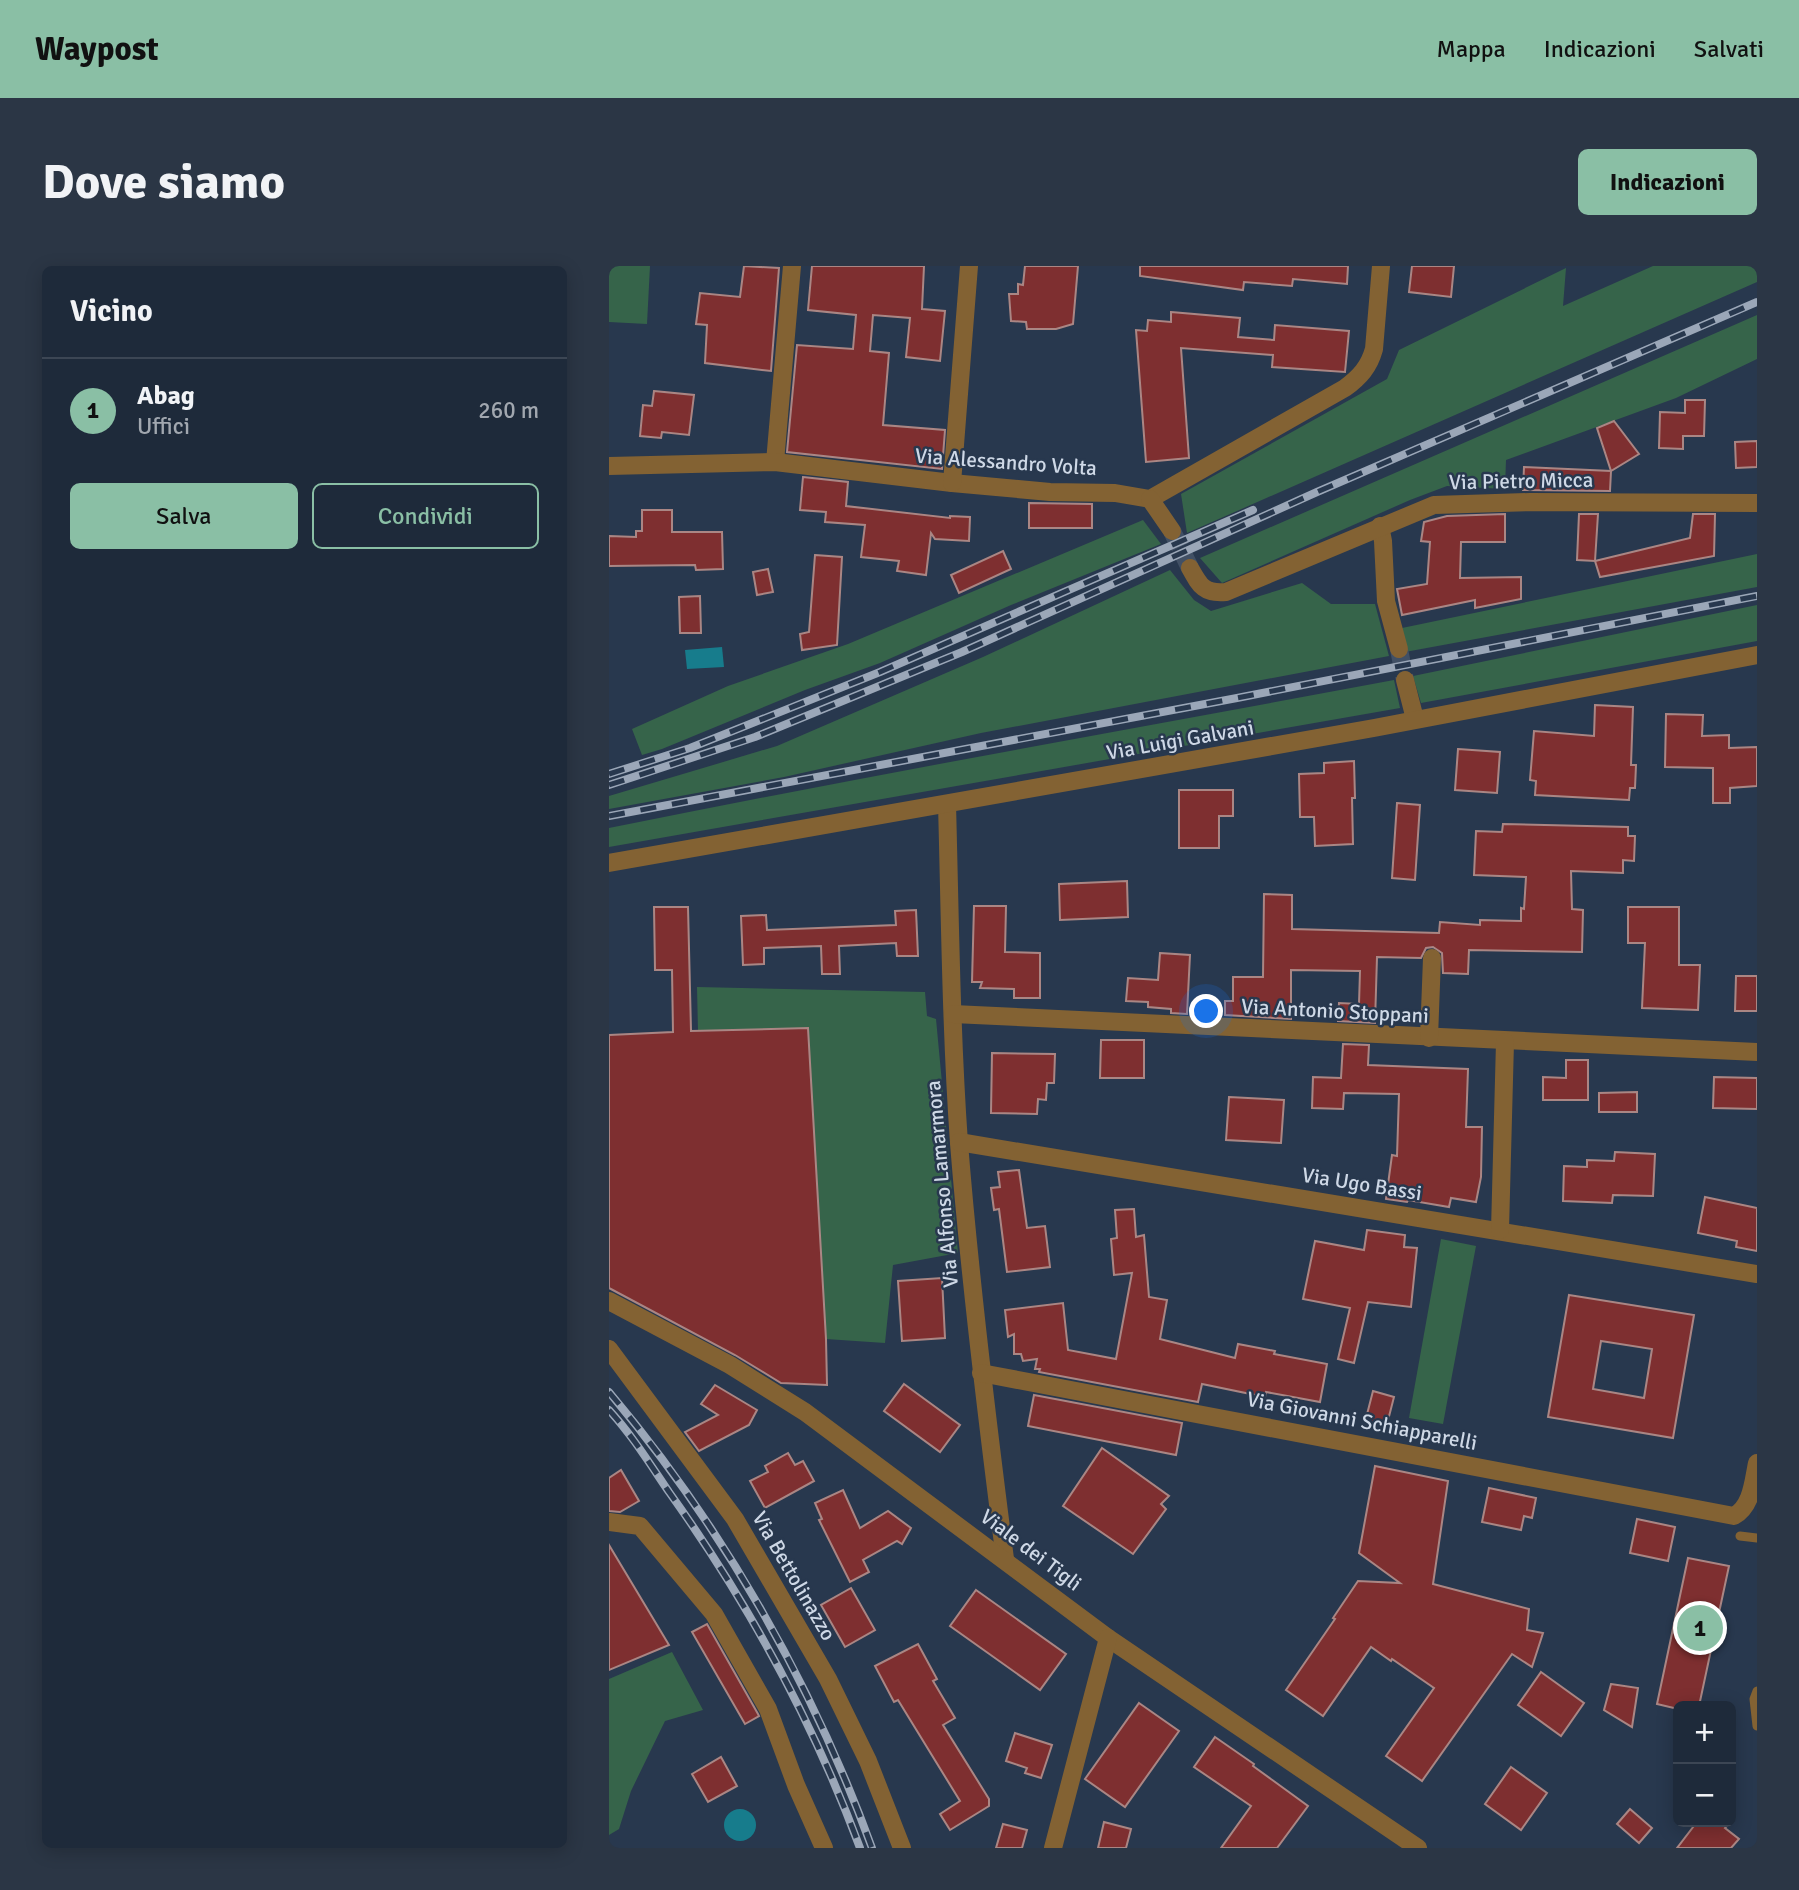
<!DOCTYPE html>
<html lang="it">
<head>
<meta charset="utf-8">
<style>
  body { margin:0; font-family:Signika,sans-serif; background:#2b3645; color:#f1f3f6 }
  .controls { position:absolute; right:21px; bottom:21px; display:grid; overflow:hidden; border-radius:10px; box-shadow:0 4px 18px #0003 }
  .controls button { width:63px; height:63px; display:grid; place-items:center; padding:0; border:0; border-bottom:2px solid #3c4654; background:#1e2a3a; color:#f1f3f6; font:35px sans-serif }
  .you { position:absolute; left:598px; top:746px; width:24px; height:24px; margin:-18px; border:5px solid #fff; border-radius:50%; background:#1a73e8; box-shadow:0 0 0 10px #1a73e833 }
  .badge { display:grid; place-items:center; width:46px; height:46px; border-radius:50%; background:#8abfa5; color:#111; font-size:23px; font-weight:700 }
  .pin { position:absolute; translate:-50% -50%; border:4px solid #fff; box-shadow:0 2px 7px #0006 }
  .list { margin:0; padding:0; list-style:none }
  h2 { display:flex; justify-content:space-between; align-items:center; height:91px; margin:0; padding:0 28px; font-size:30px }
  h2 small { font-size:23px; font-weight:400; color:#a1a7af }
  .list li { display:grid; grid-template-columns:46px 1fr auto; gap:21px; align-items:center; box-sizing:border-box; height:105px; padding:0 28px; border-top:2px solid #3c4654 }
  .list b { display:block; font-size:26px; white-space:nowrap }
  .list p { margin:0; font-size:23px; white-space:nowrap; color:#a1a7af }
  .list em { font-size:23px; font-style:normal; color:#a1a7af }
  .actions { display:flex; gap:14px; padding:21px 28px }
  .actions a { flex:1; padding:16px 0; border:2px solid #8abfa5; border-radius:10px; text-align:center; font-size:24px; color:#8abfa5 }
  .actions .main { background:#8abfa5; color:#111 }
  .map { position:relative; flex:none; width:1148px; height:1582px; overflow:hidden; border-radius:10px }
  header { display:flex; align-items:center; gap:42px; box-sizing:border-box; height:98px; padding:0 35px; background:#8abfa5; color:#111 }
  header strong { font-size:33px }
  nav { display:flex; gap:38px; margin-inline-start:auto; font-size:24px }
  .intro { display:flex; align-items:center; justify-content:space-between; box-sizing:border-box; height:168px; padding:0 42px }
  h1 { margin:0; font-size:49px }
  .button { padding:18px 32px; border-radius:10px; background:#8abfa5; color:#111; font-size:24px; font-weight:700 }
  main { display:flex; gap:42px; padding:0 42px }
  aside { flex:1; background:#1e2a3a; border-radius:10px; box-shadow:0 4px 18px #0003 }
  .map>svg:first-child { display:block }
  .green { fill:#36644a }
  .water { fill:#177c8c }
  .building { fill:#7e2f30; stroke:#aa8684; stroke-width:2; fill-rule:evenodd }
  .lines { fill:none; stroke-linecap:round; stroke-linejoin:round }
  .minor-tunnel { stroke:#415065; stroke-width:18; stroke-dasharray:18 9; stroke-linecap:butt }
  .service { stroke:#836233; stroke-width:9 }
  .minor { stroke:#836233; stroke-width:18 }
  .rail-casing { stroke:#9ba7b8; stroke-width:8 }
  .rail { stroke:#28384e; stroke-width:5; stroke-dasharray:16; stroke-linecap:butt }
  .labels { text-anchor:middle; stroke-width:5; stroke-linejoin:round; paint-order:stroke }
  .street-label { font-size:21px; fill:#ced8e6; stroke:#28384e }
</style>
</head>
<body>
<header>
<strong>Waypost</strong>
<nav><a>Mappa</a><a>Indicazioni</a><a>Salvati</a></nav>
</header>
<div class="intro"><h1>Dove siamo</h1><a class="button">Indicazioni</a></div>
<main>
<aside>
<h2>Vicino<small></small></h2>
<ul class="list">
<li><span class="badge">1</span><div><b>Abag</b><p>Uffici</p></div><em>260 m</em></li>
</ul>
<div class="actions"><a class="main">Salva</a><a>Condividi</a></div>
</aside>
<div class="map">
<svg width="1148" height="1582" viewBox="0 0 1148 1582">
  <rect width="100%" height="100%" fill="#28384e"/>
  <g class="green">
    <path d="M 0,0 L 41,0 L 38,58 L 0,56 Z"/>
    <path d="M 1044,0 L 1148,0 L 1148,16 L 578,267 L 572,228 L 778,113 L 790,84 L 957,2 L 954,40 Z"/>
    <path d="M 1148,49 L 1148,93 L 1067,132 L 897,194 L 896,223 L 838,220 L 801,234 L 613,317 L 591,292 Z"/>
    <path d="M 534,254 L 552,278 L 402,339 L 271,397 L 196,424 L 53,483 L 33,489 L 23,463 L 119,420 L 239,378 Z"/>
    <path d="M 1148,288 L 1148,321 L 796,386 L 793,362 Z"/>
    <path d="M 561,304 L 585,334 L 602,345 L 693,317 L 722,338 L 766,338 L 780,390 L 372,467 L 175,511 L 0,543 L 0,530 L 168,480 L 374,391 Z"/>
    <path d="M 1148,339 L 1148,375 L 812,437 L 804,410 Z"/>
    <path d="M 785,414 L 791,442 L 0,581 L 0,562 C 261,509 523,463 785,414 Z"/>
    <path d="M 88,721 L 316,726 L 318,750 L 327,753 L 349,987 L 284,999 L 276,1077 L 217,1073 L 199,763 L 89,765 Z"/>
    <path d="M 832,973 L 867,980 L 834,1158 L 800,1152 Z"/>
    <path d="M 63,1386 L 94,1444 L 56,1455 L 22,1525 L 10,1563 L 0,1569 L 0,1413 Z"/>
  </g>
  <g class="water">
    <path d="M 113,381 L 115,401 L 78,403 L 76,384 Z"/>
    <circle cx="131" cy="1559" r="16"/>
  </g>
  <g class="building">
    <path d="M 135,0 L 170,2 L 162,105 L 96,97 L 98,59 L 87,58 L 91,27 L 131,31 Z"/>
    <path d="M 203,0 L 315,0 L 313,43 L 336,45 L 331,95 L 297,91 L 301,52 L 264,49 L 261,85 L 280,87 L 274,159 L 336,164 L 333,203 L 178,186 L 188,79 L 244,83 L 247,49 L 199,44 Z"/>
    <path d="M 416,0 L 469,0 L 464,58 L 447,63 L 418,63 L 417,56 L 402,55 L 400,28 L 409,28 L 409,18 L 414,19 Z"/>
    <path d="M 531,0 L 739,0 L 738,18 L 684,13 L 683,20 L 635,16 L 634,24 L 531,10 Z"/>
    <path d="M 803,0 L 845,0 L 842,31 L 800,26 Z"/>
    <path d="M 562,46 L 631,52 L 629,71 L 665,74 L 666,59 L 740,65 L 736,106 L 663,101 L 664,89 L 572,82 L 580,192 L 537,196 L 527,64 L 538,65 L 539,54 L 562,56 Z"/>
    <path d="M 45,125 L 85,129 L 80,169 L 53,166 L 52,172 L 31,170 L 34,139 L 43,140 Z"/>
    <path d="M 1076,134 L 1096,134 L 1095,170 L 1074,170 L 1074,183 L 1050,182 L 1051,146 L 1076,147 Z"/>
    <path d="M 1005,155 L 1030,188 L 1002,205 L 988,162 Z"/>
    <path d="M 1148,175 L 1148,201 L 1127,202 L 1126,176 Z"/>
    <path d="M 915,201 L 1002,205 L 1001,225 L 914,224 Z"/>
    <path d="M 194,211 L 239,216 L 237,240 L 341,252 L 341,250 L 361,251 L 360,275 L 326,273 L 322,267 L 317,309 L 288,305 L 290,295 L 252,291 L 256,259 L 216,256 L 217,246 L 191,244 Z"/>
    <path d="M 420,237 L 483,238 L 483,262 L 420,262 Z"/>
    <path d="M 33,244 L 63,244 L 63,266 L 113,266 L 114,303 L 87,304 L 86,299 L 0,300 L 0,270 L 27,271 L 27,265 L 33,265 Z"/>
    <path d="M 896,248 L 896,276 L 852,276 L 851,312 L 912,311 L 912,333 L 866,342 L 866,334 L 793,349 L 788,323 L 818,318 L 821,276 L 812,275 L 815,256 L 838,250 Z"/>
    <path d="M 970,248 L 989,248 L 986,295 L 968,294 Z"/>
    <path d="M 1084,248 L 1106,248 L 1105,290 L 991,311 L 986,295 L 1081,272 Z"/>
    <path d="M 394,285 L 402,303 L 350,327 L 342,309 Z"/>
    <path d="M 206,289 L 233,291 L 228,379 L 193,384 L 191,368 L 200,366 Z"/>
    <path d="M 159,303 L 164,326 L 148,329 L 144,306 Z"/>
    <path d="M 91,330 L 92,367 L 71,367 L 70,331 Z"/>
    <path d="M 986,439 L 1024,441 L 1022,499 L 1027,499 L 1026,522 L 1021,522 L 1020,534 L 926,529 L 927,515 L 921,514 L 925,465 L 985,470 Z"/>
    <path d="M 1057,448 L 1094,449 L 1093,470 L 1120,469 L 1120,482 L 1148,481 L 1148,520 L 1121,522 L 1121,537 L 1104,537 L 1104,502 L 1056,501 Z"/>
    <path d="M 849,483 L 891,486 L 888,527 L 846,524 Z"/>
    <path d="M 745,495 L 746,532 L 743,532 L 744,578 L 706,580 L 705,551 L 691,551 L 690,508 L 715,507 L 715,497 Z"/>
    <path d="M 570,524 L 624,524 L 624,550 L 610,550 L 610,582 L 570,582 Z"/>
    <path d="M 788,537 L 811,539 L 806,614 L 783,612 Z"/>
    <path d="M 894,558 L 1019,561 L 1019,570 L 1026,570 L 1025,595 L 1014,594 L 1014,607 L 962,605 L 963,643 L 974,644 L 973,686 L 860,684 L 859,708 L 834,707 L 833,687 L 824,681 L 817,682 L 812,692 L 768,691 L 766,757 L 729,755 L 730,737 L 750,738 L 751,705 L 682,704 L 682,753 L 616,749 L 616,735 L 624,735 L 624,711 L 654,711 L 655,628 L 683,629 L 683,663 L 830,667 L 831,656 L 871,659 L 871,654 L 912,655 L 912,642 L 915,643 L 917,611 L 865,609 L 867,565 L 893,566 Z"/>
    <path d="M 518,615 L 519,651 L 451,654 L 450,618 Z"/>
    <path d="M 365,640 L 397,640 L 396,686 L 431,687 L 431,732 L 405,732 L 405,723 L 371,722 L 373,716 L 363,716 Z"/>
    <path d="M 45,641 L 79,641 L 82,765 L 199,762 L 217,1073 L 218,1119 L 172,1117 L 126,1089 L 0,1022 L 0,769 L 64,766 L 63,704 L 46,704 Z"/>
    <path d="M 1019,641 L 1070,641 L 1070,699 L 1091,699 L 1089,744 L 1033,742 L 1036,677 L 1019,677 Z"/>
    <path d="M 307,644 L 309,690 L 288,690 L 287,677 L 230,680 L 231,708 L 213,708 L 212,680 L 155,682 L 155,698 L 134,699 L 132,650 L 157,649 L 158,664 L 287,659 L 286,645 Z"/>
    <path d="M 551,687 L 581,689 L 578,748 L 562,747 L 562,743 L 539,741 L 539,736 L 517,735 L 519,712 L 549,714 Z"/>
    <path d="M 1127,710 L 1148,710 L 1148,745 L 1126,745 Z"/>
    <path d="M 492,774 L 535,774 L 535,812 L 491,812 Z"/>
    <path d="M 734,778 L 760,779 L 759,799 L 859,803 L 857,861 L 873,861 L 872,911 L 867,936 L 842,932 L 840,941 L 799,934 L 798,936 L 777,933 L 783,889 L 788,890 L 790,828 L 735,827 L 734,843 L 703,842 L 704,811 L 732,812 Z"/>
    <path d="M 383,787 L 446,788 L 445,817 L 438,817 L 437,834 L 429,833 L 428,848 L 382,847 Z"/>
    <path d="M 957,794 L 979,794 L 979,834 L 934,834 L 934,811 L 957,812 Z"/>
    <path d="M 1105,811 L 1148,812 L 1148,843 L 1104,842 Z"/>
    <path d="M 1028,826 L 1028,846 L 990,846 L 990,827 Z"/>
    <path d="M 620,831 L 675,834 L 672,877 L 617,874 Z"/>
    <path d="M 1006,886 L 1046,888 L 1044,930 L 1004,929 L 1003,937 L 954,935 L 955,900 L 978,901 L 978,894 L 1005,895 Z"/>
    <path d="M 410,904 L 418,962 L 436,960 L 441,1001 L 398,1006 L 390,943 L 385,944 L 382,922 L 391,921 L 389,906 Z"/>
    <path d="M 1096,931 L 1148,942 L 1148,985 L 1127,981 L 1128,975 L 1089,967 Z"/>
    <path d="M 525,943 L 527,971 L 535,969 L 540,1031 L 558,1034 L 551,1073 L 626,1092 L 629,1078 L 666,1085 L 665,1088 L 718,1098 L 711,1136 L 657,1126 L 656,1131 L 593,1118 L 589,1136 L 578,1134 L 430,1106 L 431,1103 L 426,1103 L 428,1093 L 414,1095 L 412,1088 L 405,1088 L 405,1068 L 399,1071 L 396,1044 L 454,1037 L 459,1084 L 507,1093 L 523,1007 L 505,1009 L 502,973 L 508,972 L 506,944 Z"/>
    <path d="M 758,964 L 796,969 L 795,981 L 808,982 L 802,1041 L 759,1036 L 745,1097 L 729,1093 L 741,1042 L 694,1033 L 706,975 L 755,984 Z"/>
    <path d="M 333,1012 L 336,1072 L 293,1075 L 289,1015 Z"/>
    <path d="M 960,1029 L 1085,1049 L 1064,1172 L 939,1151 ZM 992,1075 L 1043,1083 L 1035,1132 L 984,1123 Z"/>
    <path d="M 295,1118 L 351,1159 L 331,1186 L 275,1145 Z"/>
    <path d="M 106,1119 L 148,1144 L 140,1159 L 90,1185 L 76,1166 L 109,1149 L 92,1138 Z"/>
    <path d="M 764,1125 L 785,1131 L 776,1166 L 755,1160 Z"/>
    <path d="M 425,1129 L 573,1157 L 567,1189 L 419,1160 Z"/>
    <path d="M 493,1182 L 560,1230 L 552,1238 L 557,1243 L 524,1288 L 454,1240 Z"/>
    <path d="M 179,1187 L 186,1199 L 194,1195 L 205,1215 L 156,1242 L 141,1215 L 159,1206 L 156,1200 Z"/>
    <path d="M 766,1200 L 839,1215 L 824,1318 L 920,1343 L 918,1364 L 934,1367 L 923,1401 L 903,1388 L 813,1515 L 777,1490 L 825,1422 L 783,1393 L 782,1395 L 762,1381 L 714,1450 L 677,1424 L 726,1353 L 724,1352 L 749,1315 L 791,1317 L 750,1287 Z"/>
    <path d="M 12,1204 L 30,1235 L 11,1246 L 0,1245 L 0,1212 Z"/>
    <path d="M 880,1222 L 927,1232 L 923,1252 L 915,1250 L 912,1264 L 873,1256 Z"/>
    <path d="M 234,1224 L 251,1262 L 279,1245 L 302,1262 L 293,1278 L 288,1275 L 254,1294 L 260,1306 L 241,1316 L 210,1254 L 213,1253 L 206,1237 Z"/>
    <path d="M 1028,1253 L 1066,1261 L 1059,1295 L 1021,1287 Z"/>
    <path d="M 0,1279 L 60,1379 L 0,1404 Z"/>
    <path d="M 1079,1292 L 1120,1300 L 1090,1440 L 1069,1440 L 1069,1443 L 1048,1438 Z"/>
    <path d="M 242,1322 L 266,1364 L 236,1381 L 212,1339 Z"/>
    <path d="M 367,1324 L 457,1388 L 431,1424 L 341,1360 Z"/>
    <path d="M 98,1358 L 149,1448 L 150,1450 L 136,1458 L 83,1366 Z"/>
    <path d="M 309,1378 L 328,1413 L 324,1415 L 346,1452 L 334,1459 L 380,1533 L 380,1540 L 341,1564 L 331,1548 L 351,1535 L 289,1434 L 285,1436 L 266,1400 Z"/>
    <path d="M 932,1406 L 975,1437 L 952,1470 L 909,1439 Z"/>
    <path d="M 1002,1418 L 1029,1422 L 1023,1461 L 995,1444 Z"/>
    <path d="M 530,1437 L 570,1465 L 516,1541 L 476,1513 Z"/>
    <path d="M 406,1467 L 443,1479 L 432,1512 L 416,1507 L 418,1502 L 397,1495 Z"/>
    <path d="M 606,1471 L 645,1498 L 644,1500 L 699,1540 L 668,1582 L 612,1582 L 642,1540 L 585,1501 Z"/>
    <path d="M 112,1491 L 128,1520 L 99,1536 L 83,1508 Z"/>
    <path d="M 902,1501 L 938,1527 L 912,1564 L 876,1538 Z"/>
    <path d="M 1021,1543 L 1043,1562 L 1030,1577 L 1008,1558 Z"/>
    <path d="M 495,1556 L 522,1563 L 517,1582 L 489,1582 Z"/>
    <path d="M 1088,1556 L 1121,1556 L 1116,1562 L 1130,1573 L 1122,1582 L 1068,1582 Z"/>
    <path d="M 394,1558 L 418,1564 L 413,1582 L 387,1582 Z"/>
  </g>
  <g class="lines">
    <g class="minor-tunnel">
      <path d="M 563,265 L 581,302"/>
      <path d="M 790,383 L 796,414"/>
    </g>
    <g class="service">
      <path d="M 1131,1270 L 1148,1272"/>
      <path d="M 1148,1425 L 1145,1433 L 1148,1460"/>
    </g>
    <g class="minor">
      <path d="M 166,196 L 183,0"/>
      <path d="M 0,200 L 166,196 L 343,217 L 441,226 L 506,227 L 541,233 L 736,122 C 751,111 760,101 765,83 L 772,0"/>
      <path d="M 343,217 L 360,0"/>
      <path d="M 541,233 L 563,265"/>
      <path d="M 771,260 L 774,275 L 777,335 L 790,383"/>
      <path d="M 581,302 C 591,320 595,328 617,326 L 825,239 L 921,236 L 1148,237"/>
      <path d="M 796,414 L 806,453"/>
      <path d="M 338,538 C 341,650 342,764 350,877 C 361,1016 378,1154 396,1293"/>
      <path d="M 0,597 L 765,462 L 1148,389"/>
      <path d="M 344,748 L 1148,786"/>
      <path d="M 820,772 L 823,692"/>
      <path d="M 350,876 L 1148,1008"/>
      <path d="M 891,964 L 896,776"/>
      <path d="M 0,1035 L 121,1099 L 196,1146 L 499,1372 L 809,1582"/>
      <path d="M 0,1083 L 126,1253 L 219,1413 L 259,1495 L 293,1582"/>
      <path d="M 372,1107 L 1125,1250 C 1143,1240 1144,1216 1148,1197"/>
      <path d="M 0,1256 L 31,1260 L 105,1348 L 159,1443 L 187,1519 L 215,1582"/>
      <path d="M 444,1582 L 499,1372"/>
    </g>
    <g class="rail-casing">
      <g id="rail">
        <path d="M 0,508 L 81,482 L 271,406 L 644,244"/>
        <path d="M 0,519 L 146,471 L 353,386 L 708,226 L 1148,36"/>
        <path d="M 0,550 L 628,432 L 1148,330"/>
        <path d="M 0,1126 C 113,1260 203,1417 263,1582"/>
        <path d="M 0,1144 C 23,1169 41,1198 60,1226 C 138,1335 204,1455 251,1582"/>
      </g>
    </g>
    <use href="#rail" class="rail"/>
  </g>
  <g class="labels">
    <g class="street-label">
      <text transform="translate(397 196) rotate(4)" y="7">Via Alessandro Volta</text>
      <text transform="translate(912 215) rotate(-1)" y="7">Via Pietro Micca</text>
      <text transform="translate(571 474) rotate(-10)" y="7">Via Luigi Galvani</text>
      <text transform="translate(726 745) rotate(3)" y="7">Via Antonio Stoppani</text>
      <text transform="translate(333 918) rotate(-95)" y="7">Via Alfonso Lamarmora</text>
      <text transform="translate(753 918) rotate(9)" y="7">Via Ugo Bassi</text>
      <text transform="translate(753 1155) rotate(11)" y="7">Via Giovanni Schiapparelli</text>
      <text transform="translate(422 1284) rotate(37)" y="7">Viale dei Tigli</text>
      <text transform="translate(185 1310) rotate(60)" y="7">Via Bettolinazzo</text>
    </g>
  </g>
</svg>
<div class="controls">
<button>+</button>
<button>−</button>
</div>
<div class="you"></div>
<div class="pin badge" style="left:1091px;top:1362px">1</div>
</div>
</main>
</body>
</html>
